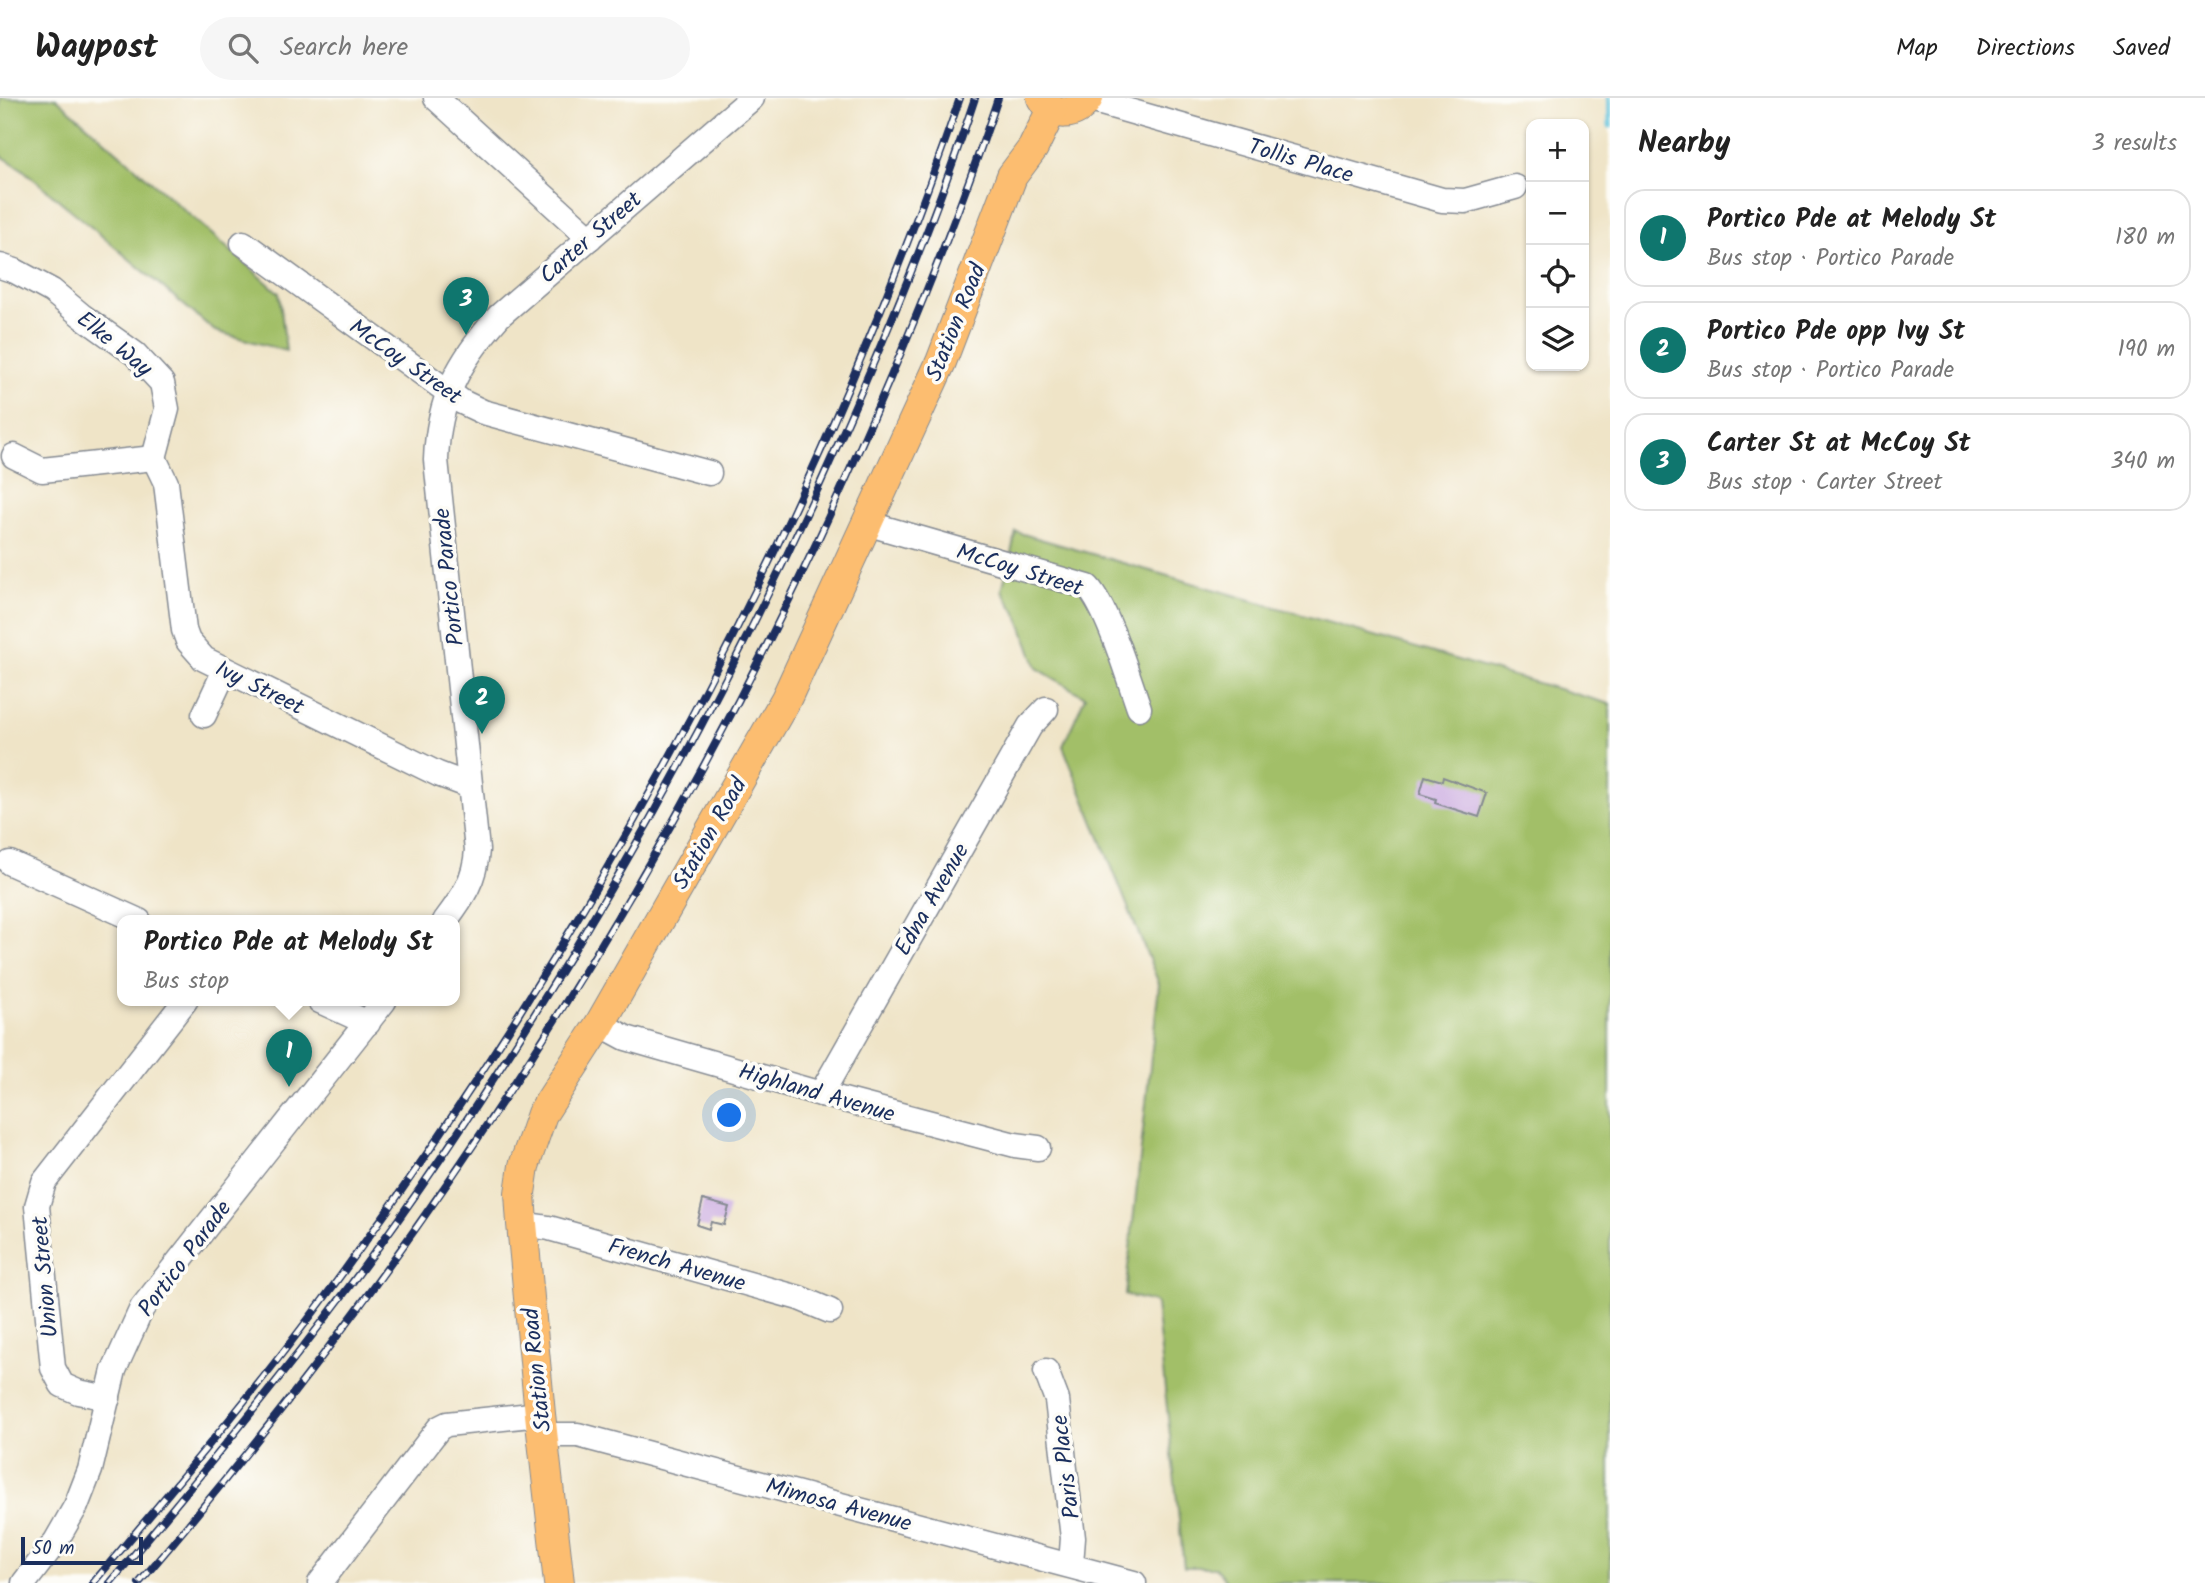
<!DOCTYPE html>
<html lang="en">
<head>
<meta charset="utf-8">
<style>
  body { margin:0; font-family:Kalam,sans-serif; background:#f6f6f6; color:#222 }
  .controls { position:absolute; right:21px; top:21px; display:grid; overflow:hidden; border-radius:14px; box-shadow:0 2px 5px #0004 }
  .controls button { width:63px; height:63px; display:grid; place-items:center; padding:0; border:0; border-bottom:2px solid #e0e0e0; background:#fff; color:#222; font:35px sans-serif }
  .scale { position:absolute; left:21px; bottom:18px; width:122px; box-sizing:border-box; padding-left:7px; border:4px solid #1b2f5e; border-top:0; font-size:19px; line-height:24px; white-space:nowrap; color:#1b2f5e; -webkit-text-stroke:5px #fdfcf7; paint-order:stroke }
  .you { position:absolute; left:730px; top:1018px; width:24px; height:24px; margin:-18px; border:5px solid #fff; border-radius:50%; background:#1a73e8; box-shadow:0 0 0 10px #1a73e833 }
  .badge { display:grid; place-items:center; width:46px; height:46px; border-radius:50%; background:#0f766e; color:#fff; font-size:23px; font-weight:700 }
  .pin { position:absolute; translate:-50% -58px; filter:drop-shadow(0 2px 4px #0008) }
  .pin::after { content:''; position:absolute; top:37px; width:24px; height:21px; background:inherit; clip-path:polygon(0 0,100% 0,50% 100%) }
  .popup { position:absolute; left:117px; top:817px; width:343px; height:91px; box-sizing:border-box; display:grid; place-content:center; border-radius:14px; background:#fff; filter:drop-shadow(0 2px 5px #0005); font-size:23px; white-space:nowrap; color:#767676 }
  .popup b { font-size:26px; color:#222 }
  .popup::after { content:''; position:absolute; left:50%; top:100%; margin-left:-14px; border:14px solid transparent; border-top-color:#fff }
  .list { margin:0; padding:0; list-style:none }
  h2 { display:flex; justify-content:space-between; align-items:center; height:91px; margin:0; padding:0 28px; font-size:30px }
  h2 small { font-size:23px; font-weight:400; color:#767676 }
  .list li { display:grid; grid-template-columns:46px 1fr auto; gap:21px; align-items:center; box-sizing:border-box; height:98px; margin:0 14px 14px; padding:0 14px; border:2px solid #e0e0e0; border-radius:21px }
  .list b { display:block; font-size:26px; white-space:nowrap }
  .list p { margin:0; font-size:23px; white-space:nowrap; color:#767676 }
  .list em { font-size:23px; font-style:normal; color:#767676 }
  .icon { flex:none; width:38px; height:38px; fill:none; stroke:currentColor; stroke-width:2; stroke-linecap:round; stroke-linejoin:round }
  .map { position:relative; flex:none; width:1610px; height:1485px; overflow:hidden }
  header { display:flex; align-items:center; gap:42px; box-sizing:border-box; height:98px; padding:0 35px; background:#fff; border-bottom:2px solid #e0e0e0 }
  header strong { font-size:33px }
  nav { display:flex; gap:38px; margin-inline-start:auto; font-size:24px }
  .search { width:490px; height:63px; background:#f6f6f6; display:flex; align-items:center; gap:18px; box-sizing:border-box; padding:0 24px; border-radius:38px; color:#767676; font-size:26px }
  main { display:flex }
  aside { flex:1; background:#fff }
  .map>svg:first-child { display:block }
  .green { fill:#a2bf67; stroke:#5e7762; stroke-width:2 }
  .lines { fill:none; stroke-linecap:round; stroke-linejoin:round }
  .stream { stroke:#5ec2dc; stroke-width:5 }
  .building { fill:#caaae1 }
  .minor-casing { stroke:#858a92; stroke-width:27 }
  .major-casing { stroke:#858a92; stroke-width:32 }
  .minor { stroke:#fff; stroke-width:24 }
  .major { stroke:#fcbd6f; stroke-width:30 }
  .rail-casing { stroke:#1b2f5e; stroke-width:8 }
  .rail { stroke:#fdfcf7; stroke-width:5; stroke-dasharray:16; stroke-linecap:butt }
  .labels { text-anchor:middle; stroke-width:7; stroke-linejoin:round; paint-order:stroke }
  .street-label { font-size:23px; fill:#1b2f5e; stroke:#fdfcf7 }
</style>
</head>
<body>
<header>
<strong>Waypost</strong>
<div class="search"><svg class="icon" aria-label="search" viewBox="0 0 24 24"><circle cx="10" cy="10" r="6"/><path d="M15 15l6 6"/></svg>Search here</div>
<nav><a>Map</a><a>Directions</a><a>Saved</a></nav>
</header>
<main>
<div class="map">
<svg width="1610" height="1485" viewBox="0 0 1610 1485">
  <rect width="100%" height="100%" fill="#fdfcf7"/>
  <filter id="ink" filterUnits="userSpaceOnUse"><feTurbulence type="fractalNoise" baseFrequency=".0143" numOctaves="2"/><feDisplacementMap in="SourceGraphic" scale="14" xChannelSelector="R" yChannelSelector="G"/><feConvolveMatrix kernelMatrix="1 2 1 2 8 2 1 2 1" color-interpolation-filters="sRGB"/></filter>
  <filter id="wash" filterUnits="userSpaceOnUse"><feTurbulence type="fractalNoise" baseFrequency=".00686" numOctaves="4" result="noise"/><feDisplacementMap in="SourceGraphic" scale="28" xChannelSelector="R" yChannelSelector="G"/><feGaussianBlur stdDeviation="1.57" result="paint"/><feColorMatrix in="noise" values="0 0 0 0 0 0 0 0 0 0 0 0 0 0 0 0 0 1.4 0 .05"/><feComposite in="paint" operator="in"/></filter>
  <g filter="url(#wash)">
    <rect width="100%" height="100%" fill="#efe4c7"/>
    <g class="green">
      <path d="M 0,0 L 56,0 L 279,195 L 286,253 L 215,233 L 22,71 L 0,57 Z"/>
      <path d="M 1016,434 L 1610,606 L 1610,1485 L 1227,1485 L 1215,1469 L 1184,1469 L 1156,1207 L 1154,1204 L 1125,1197 L 1159,886 L 1063,648 L 1085,599 L 1037,570 L 1018,518 L 1002,492 Z"/>
    </g>
    <g class="lines">
      <path class="stream" d="M 1609,0 L 1610,28"/>
    </g>
    <g id="blocks">
      <g class="building">
        <path d="M 1425,678 L 1442,683 L 1443,679 L 1487,695 L 1479,719 L 1435,705 L 1436,701 L 1420,696 Z"/>
        <path d="M 703,1102 L 729,1109 L 724,1127 L 711,1124 L 709,1131 L 697,1127 Z"/>
      </g>
    </g>
  </g>
  <g filter="url(#ink)">
    <use href="#blocks" fill-opacity="0" stroke="#858a92" stroke-width="2"/>
    <g class="lines">
      <g class="minor-casing">
        <g id="minor">
          <path d="M 436,0 L 590,140"/>
          <path d="M 1087,1 L 1442,102 L 1465,103 L 1515,89"/>
          <path d="M 243,145 L 462,304 L 483,314 L 709,375"/>
          <path d="M 0,168 L 15,173 L 52,193 L 82,218 L 135,256 L 162,285 L 167,311 L 154,360"/>
          <path d="M 14,358 L 42,372 L 154,360"/>
          <path d="M 154,360 L 166,385 L 184,532 L 188,543 L 204,561 L 438,676 L 470,688"/>
          <path d="M 866,425 L 1088,489 C 1108,511 1128,579 1139,610"/>
          <path d="M 204,617 L 225,572"/>
          <path d="M 10,765 L 139,823"/>
          <path d="M 445,823 C 463,799 475,782 477,752 L 436,362 C 438,301 459,263 499,218 L 752,0"/>
          <path d="M 320,903 L 368,925"/>
          <path d="M 600,926 L 626,940 L 821,996 L 1015,1047 L 1038,1050"/>
          <path d="M 821,996 L 1030,628 L 1046,611"/>
          <path d="M 522,1126 L 549,1130 L 799,1200 L 830,1213"/>
          <path d="M 1046,1273 L 1057,1302 L 1073,1440 L 1071,1466"/>
          <path d="M 108,1300 L 78,1294 L 62,1287 L 53,1270 L 37,1108 L 44,1084 L 185,903"/>
          <path d="M 543,1337 L 578,1337 L 1134,1485"/>
          <path d="M 24,1485 L 56,1443 L 76,1408 L 90,1372 L 114,1272 L 142,1210 L 384,903"/>
          <path d="M 320,1485 L 439,1330 L 447,1326 L 540,1316"/>
        </g>
      </g>
      <g class="major-casing">
        <g id="major">
          <path d="M 1042,0 C 1053,20 1076,19 1088,0"/>
          <path d="M 559,1485 L 540,1316 L 522,1126 L 520,1095 L 524,1068 L 542,1016 L 600,926 L 786,601 L 941,264 L 1012,78 L 1033,50 L 1052,11"/>
        </g>
      </g>
      <use href="#minor" class="minor"/>
      <use href="#major" class="major"/>
      <g class="rail-casing">
        <g id="rail">
          <path d="M 93,1485 C 179,1383 266,1281 344,1173 C 605,816 816,419 960,0"/>
          <path d="M 110,1485 C 226,1348 340,1209 441,1060 C 592,837 724,601 834,355 C 886,239 935,121 975,0"/>
          <path d="M 139,1485 C 431,1144 671,773 854,363 C 907,244 957,123 998,0"/>
        </g>
      </g>
      <use href="#rail" class="rail"/>
    </g>
  </g>
  <g class="labels">
    <g class="street-label">
      <text transform="translate(1301 62) rotate(16)" y="8">Tollis Place</text>
      <text transform="translate(590 139) rotate(-41)" y="8">Carter Street</text>
      <text transform="translate(955 224) rotate(-68)" y="8">Station Road</text>
      <text transform="translate(115 245) rotate(39)" y="8">Elke Way</text>
      <text transform="translate(406 263) rotate(35)" y="8">McCoy Street</text>
      <text transform="translate(1020 471) rotate(17)" y="8">McCoy Street</text>
      <text transform="translate(448 479) rotate(-96)" y="8">Portico Parade</text>
      <text transform="translate(260 589) rotate(26)" y="8">Ivy Street</text>
      <text transform="translate(709 735) rotate(-60)" y="8">Station Road</text>
      <text transform="translate(931 801) rotate(-60)" y="8">Edna Avenue</text>
      <text transform="translate(817 994) rotate(16)" y="8">Highland Avenue</text>
      <text transform="translate(184 1160) rotate(-53)" y="8">Portico Parade</text>
      <text transform="translate(677 1166) rotate(16)" y="8">French Avenue</text>
      <text transform="translate(44 1179) rotate(-95)" y="8">Union Street</text>
      <text transform="translate(536 1272) rotate(-96)" y="8">Station Road</text>
      <text transform="translate(1065 1369) rotate(-97)" y="8">Paris Place</text>
      <text transform="translate(839 1406) rotate(15)" y="8">Mimosa Avenue</text>
    </g>
  </g>
</svg>
<div class="controls">
<button>+</button>
<button>−</button>
<button><svg class="icon" aria-label="locate" viewBox="0 0 24 24"><circle cx="12" cy="12" r="6"/><path d="M12 2v4M12 18v4M2 12h4M18 12h4"/></svg></button>
<button><svg class="icon" aria-label="layers" viewBox="0 0 24 24"><path d="M12 4l9 5-9 5-9-5zM3 14l9 5 9-5"/></svg></button>
</div>
<div class="scale">50 m</div>
<div class="you"></div>
<div class="pin badge" style="left:289px;top:989px">1</div>
<div class="popup"><b>Portico Pde at Melody St</b>Bus stop</div>
<div class="pin badge" style="left:482px;top:636px">2</div>
<div class="pin badge" style="left:466px;top:237px">3</div>
</div>
<aside>
<h2>Nearby<small>3 results</small></h2>
<ul class="list">
<li><span class="badge">1</span><div><b>Portico Pde at Melody St</b><p>Bus stop · Portico Parade</p></div><em>180 m</em></li>
<li><span class="badge">2</span><div><b>Portico Pde opp Ivy St</b><p>Bus stop · Portico Parade</p></div><em>190 m</em></li>
<li><span class="badge">3</span><div><b>Carter St at McCoy St</b><p>Bus stop · Carter Street</p></div><em>340 m</em></li>
</ul>
</aside>
</main>
</body>
</html>
